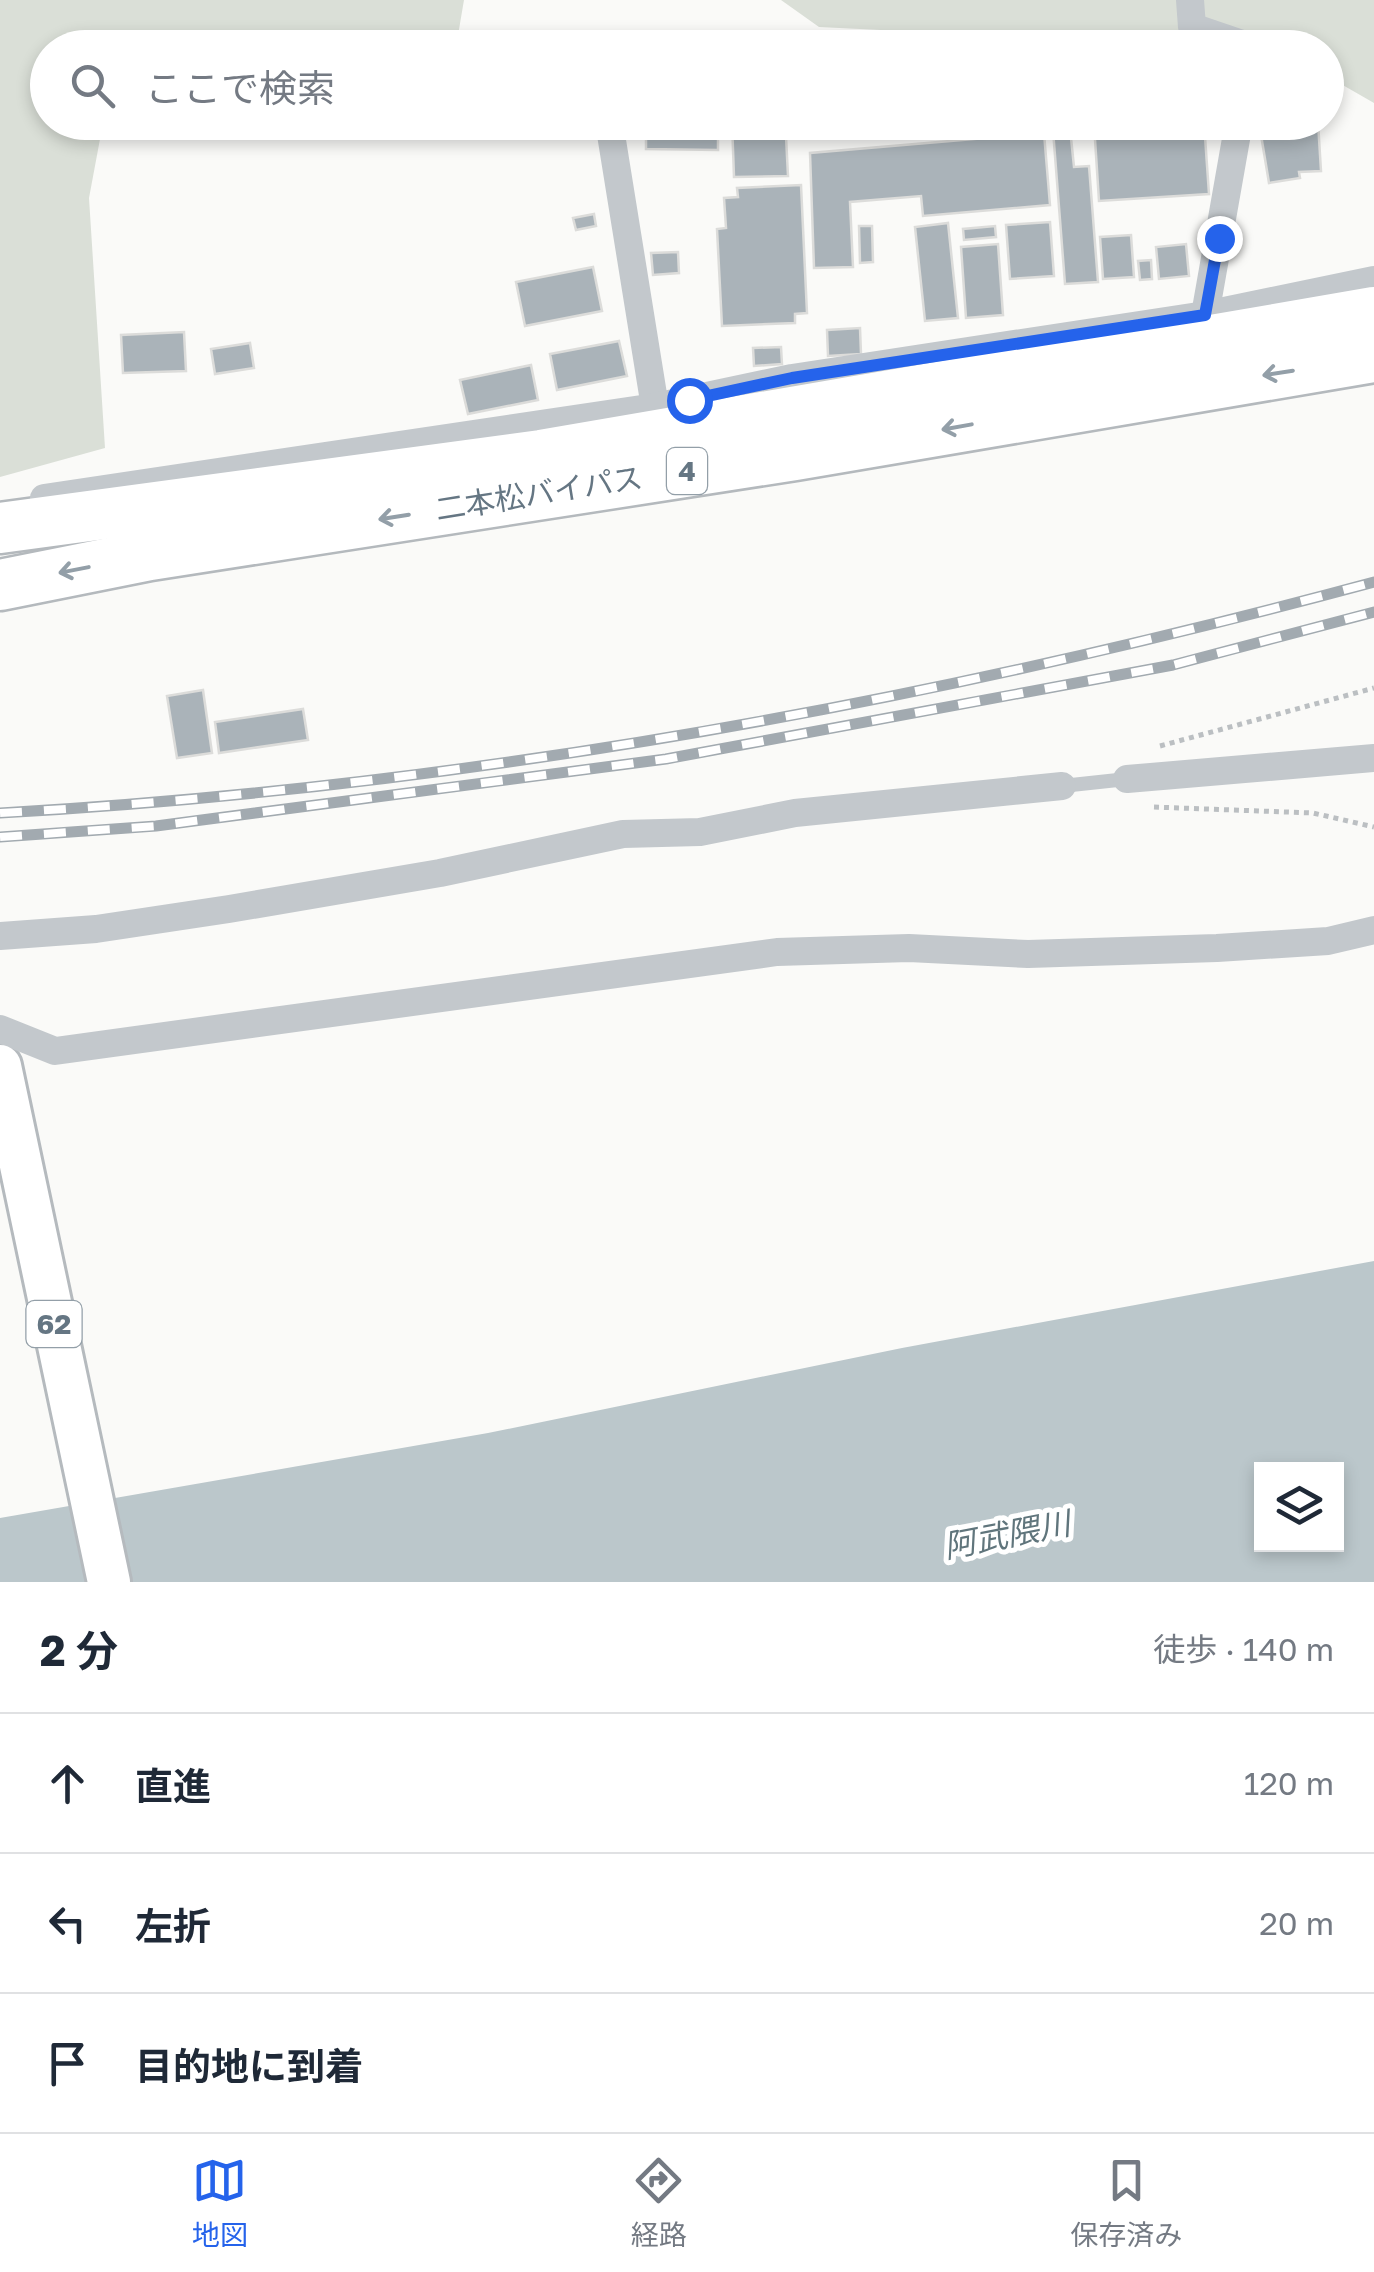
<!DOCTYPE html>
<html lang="ja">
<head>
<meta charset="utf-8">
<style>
  body { margin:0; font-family:"Golos Text","Noto Sans JP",sans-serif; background:#f2f2f3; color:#1f2937 }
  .controls { position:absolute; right:30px; bottom:30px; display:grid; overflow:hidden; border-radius:0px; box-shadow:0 5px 15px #0003 }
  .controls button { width:90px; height:90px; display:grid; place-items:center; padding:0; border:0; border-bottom:2px solid #e0e1e3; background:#fff; color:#1f2937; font:50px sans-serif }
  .stop { position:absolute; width:30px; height:30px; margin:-22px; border:8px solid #2563eb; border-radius:50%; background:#fff }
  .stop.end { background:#2563eb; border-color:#fff; box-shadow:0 2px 10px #0008 }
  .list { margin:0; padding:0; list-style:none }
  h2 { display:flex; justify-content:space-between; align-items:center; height:130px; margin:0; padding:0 40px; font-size:42px }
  h2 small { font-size:32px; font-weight:400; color:#747a83 }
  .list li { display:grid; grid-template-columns:65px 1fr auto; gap:30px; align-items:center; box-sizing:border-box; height:140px; padding:0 40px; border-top:2px solid #e0e1e3 }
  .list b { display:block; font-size:38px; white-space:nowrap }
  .list em { font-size:32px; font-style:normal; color:#747a83 }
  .icon { flex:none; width:55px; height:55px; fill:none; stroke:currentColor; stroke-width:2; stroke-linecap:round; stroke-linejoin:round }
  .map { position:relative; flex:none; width:1374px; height:1582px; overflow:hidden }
  .search { position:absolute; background:#fff; box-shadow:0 5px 15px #0003; left:30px; right:30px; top:30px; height:110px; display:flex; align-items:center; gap:25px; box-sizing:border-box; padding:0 35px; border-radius:55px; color:#747a83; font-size:38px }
  .sheet { height:550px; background:#fff }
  nav { display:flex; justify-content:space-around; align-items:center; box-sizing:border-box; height:140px; border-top:2px solid #e0e1e3; background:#fff; font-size:28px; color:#747a83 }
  nav a { display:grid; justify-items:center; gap:5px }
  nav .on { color:#2563eb }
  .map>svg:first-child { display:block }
  .green { fill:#dadfd7 }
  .water { fill:#bbc7cb; fill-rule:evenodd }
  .building { fill:#aab3b9; stroke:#dcdcda; stroke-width:2.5 }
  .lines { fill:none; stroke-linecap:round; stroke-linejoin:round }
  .primary-casing { stroke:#b5babe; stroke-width:48 }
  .highway-casing { stroke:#b4b9bd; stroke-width:55 }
  .path { stroke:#bbbfc2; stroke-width:5; stroke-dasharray:5 5; stroke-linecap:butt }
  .lane { stroke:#c3c8cc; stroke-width:14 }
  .street { stroke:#c3c8cc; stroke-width:28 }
  .primary { stroke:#fff; stroke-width:42 }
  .highway { stroke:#fff; stroke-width:50 }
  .rail-casing { stroke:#a2aab0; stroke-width:11 }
  .rail { stroke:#fff; stroke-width:8; stroke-dasharray:22; stroke-linecap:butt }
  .oneway { stroke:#939fa8 }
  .route { stroke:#2563eb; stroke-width:12 }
  .labels { text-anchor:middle; stroke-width:10; stroke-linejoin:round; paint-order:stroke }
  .shield { fill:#fff; stroke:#939fa8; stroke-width:2.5 }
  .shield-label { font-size:28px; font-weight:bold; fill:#657683 }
  .street-label { font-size:30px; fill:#657683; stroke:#fff }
  .water-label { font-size:32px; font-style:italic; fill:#60757c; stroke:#fff }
</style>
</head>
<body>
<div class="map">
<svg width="1374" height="1582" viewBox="0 0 1374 1582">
  <rect width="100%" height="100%" fill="#fafaf8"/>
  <g class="green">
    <path d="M 0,0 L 464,0 L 456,47 L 216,48 L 198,41 L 121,37 L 118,47 L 48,48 L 48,122 L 103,123 L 89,198 L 105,448 L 0,477 Z"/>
    <path d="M 781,0 L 1374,0 L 1374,103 L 1327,76 L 1326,48 L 1226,47 L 819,27 Z"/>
  </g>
  <path class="water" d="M 1374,1261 L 1374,1582 L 0,1582 L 0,1518 L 488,1433 L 902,1348 ZM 1262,1470 L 1336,1470 L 1336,1544 L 1262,1544 Z"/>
  <g class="building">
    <path d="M 646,122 L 718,122 L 718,150 L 646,149 Z"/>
    <path d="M 732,122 L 968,122 L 969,130 L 786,136 L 788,176 L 734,177 Z"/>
    <path d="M 1204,122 L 1209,194 L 1099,201 L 1094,124 Z"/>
    <path d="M 1274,122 L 1318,122 L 1321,171 L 1299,172 L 1300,178 L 1269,183 L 1261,135 L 1275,133 Z"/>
    <path d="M 1070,128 L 1074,167 L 1089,166 L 1098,282 L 1065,284 L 1053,130 Z"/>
    <path d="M 1044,133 L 1050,205 L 923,216 L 921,196 L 850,202 L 853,267 L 814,268 L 810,153 Z"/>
    <path d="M 801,185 L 807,313 L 795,314 L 795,323 L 722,326 L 717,229 L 726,228 L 724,198 L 738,197 L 737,188 Z"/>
    <path d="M 594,214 L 596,226 L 576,230 L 573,218 Z"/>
    <path d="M 1050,222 L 1054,276 L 1010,279 L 1006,225 Z"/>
    <path d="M 948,223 L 958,318 L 925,321 L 915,227 Z"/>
    <path d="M 859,226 L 872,226 L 873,262 L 860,263 Z"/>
    <path d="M 995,226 L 996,237 L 964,240 L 963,229 Z"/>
    <path d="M 1131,235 L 1134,277 L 1103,279 L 1100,237 Z"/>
    <path d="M 998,244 L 1003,315 L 966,318 L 961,247 Z"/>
    <path d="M 1186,244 L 1189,276 L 1159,279 L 1156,247 Z"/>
    <path d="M 678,252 L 679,273 L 653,275 L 651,253 Z"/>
    <path d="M 1151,260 L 1152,279 L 1140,280 L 1138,261 Z"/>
    <path d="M 593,267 L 602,311 L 525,326 L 516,282 Z"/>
    <path d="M 860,328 L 861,354 L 828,356 L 827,330 Z"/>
    <path d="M 184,332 L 186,371 L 123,373 L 121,335 Z"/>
    <path d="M 619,341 L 627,376 L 557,390 L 550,354 Z"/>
    <path d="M 250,343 L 254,368 L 215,374 L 211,349 Z"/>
    <path d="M 781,347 L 782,364 L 754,366 L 753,348 Z"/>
    <path d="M 531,365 L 538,400 L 468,414 L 460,380 Z"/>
    <path d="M 203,690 L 212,753 L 177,758 L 167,696 Z"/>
    <path d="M 303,709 L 308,740 L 219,753 L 215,722 Z"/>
  </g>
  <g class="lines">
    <g class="primary-casing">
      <path id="primary" d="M 0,1066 L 109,1582"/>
    </g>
    <g class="highway-casing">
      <g id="highway">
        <path d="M 0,528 L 541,455 L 1374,312"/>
        <path d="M 0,585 L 150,555 L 795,455 L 1374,357"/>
      </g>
    </g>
    <g class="path">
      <path d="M 1160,746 L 1374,688"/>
      <path d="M 1154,807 L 1313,813 L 1374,827"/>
    </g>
    <path class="lane" d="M 1062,786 L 1127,779"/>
    <g class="street">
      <path d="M 1190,0 L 1192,27 L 1239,43 L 1241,48"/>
      <path d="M 609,122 L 655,407"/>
      <path d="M 1205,315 L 1239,122"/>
      <path d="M 44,498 L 655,407 L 792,378 L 1205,315 L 1374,280"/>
      <path d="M 1127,779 L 1374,758"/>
      <path d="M 0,936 L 96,929 L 229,909 L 440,873 L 623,834 L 700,832 L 795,813 L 1062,786"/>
      <path d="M 0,1029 L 55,1051 L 777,952 L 909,948 L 1028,954 L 1217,948 L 1328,941 L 1374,930"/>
    </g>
    <use href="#primary" class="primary"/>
    <use href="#highway" class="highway"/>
    <g class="rail-casing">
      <g id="rail">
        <path d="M 0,813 C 463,787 926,703 1374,582"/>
        <path d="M 0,837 L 156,826 L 666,759 L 1173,665 L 1374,612"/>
      </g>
    </g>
    <use href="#rail" class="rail"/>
  </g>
  <defs><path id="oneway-shaft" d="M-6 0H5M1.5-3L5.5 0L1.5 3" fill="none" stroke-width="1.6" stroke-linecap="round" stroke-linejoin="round" transform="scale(2.5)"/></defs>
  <g class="oneway">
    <use href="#oneway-shaft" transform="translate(1278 373) rotate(171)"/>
    <use href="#oneway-shaft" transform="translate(957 427) rotate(170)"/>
    <use href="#oneway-shaft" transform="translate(394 517) rotate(171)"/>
    <use href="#oneway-shaft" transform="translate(74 570) rotate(169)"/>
  </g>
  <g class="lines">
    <path class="route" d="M 689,400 L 792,378 L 1205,315 L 1219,238"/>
  </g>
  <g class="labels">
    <g class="shield">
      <rect x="667" y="448" width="40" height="46" rx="8"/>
      <rect x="26.5" y="1301" width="55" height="46" rx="8"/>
    </g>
    <g class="shield-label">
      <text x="687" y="481">4</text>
      <text x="54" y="1334">62</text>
    </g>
    <g class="street-label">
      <text transform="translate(539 494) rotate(-9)" y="10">二本松バイパス</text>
    </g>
    <g class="water-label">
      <text transform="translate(1007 1535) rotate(-11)" y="11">阿武隈川</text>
    </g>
  </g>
</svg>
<div class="controls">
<button><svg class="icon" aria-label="layers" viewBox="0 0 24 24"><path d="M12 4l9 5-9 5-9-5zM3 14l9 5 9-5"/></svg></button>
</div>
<div class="stop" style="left:689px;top:400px"></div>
<div class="stop end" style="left:1219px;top:238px"></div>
<div class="search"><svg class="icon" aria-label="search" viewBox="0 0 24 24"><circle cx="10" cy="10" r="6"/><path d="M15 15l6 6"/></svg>ここで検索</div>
</div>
<section class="sheet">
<h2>2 分<small>徒歩 · 140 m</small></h2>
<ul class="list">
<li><svg class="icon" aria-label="ahead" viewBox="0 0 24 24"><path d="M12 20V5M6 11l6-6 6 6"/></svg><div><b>直進</b></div><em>120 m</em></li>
<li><svg class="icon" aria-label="left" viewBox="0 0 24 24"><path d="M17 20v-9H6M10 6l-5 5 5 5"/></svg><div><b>左折</b></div><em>20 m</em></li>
<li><svg class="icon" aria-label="arrive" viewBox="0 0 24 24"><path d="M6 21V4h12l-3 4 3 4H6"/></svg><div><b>目的地に到着</b></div></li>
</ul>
</section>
<nav>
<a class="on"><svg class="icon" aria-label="map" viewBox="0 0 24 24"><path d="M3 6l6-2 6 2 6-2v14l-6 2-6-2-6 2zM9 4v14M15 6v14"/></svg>地図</a>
<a><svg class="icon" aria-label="directions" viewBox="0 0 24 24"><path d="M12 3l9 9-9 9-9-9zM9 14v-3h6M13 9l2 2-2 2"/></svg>経路</a>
<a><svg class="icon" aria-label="saved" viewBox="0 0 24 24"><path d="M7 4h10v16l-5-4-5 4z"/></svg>保存済み</a>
</nav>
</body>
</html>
